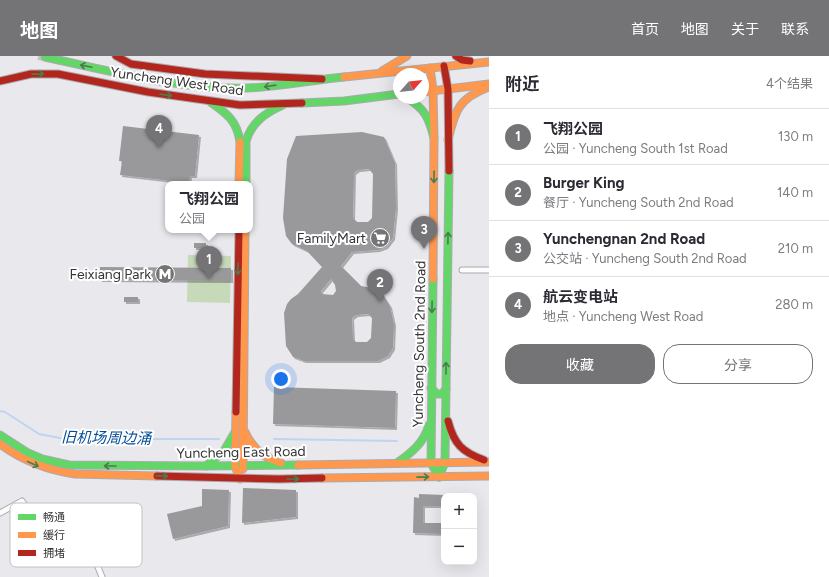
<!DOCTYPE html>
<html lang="zh">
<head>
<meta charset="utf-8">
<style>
  body { margin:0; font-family:Figtree,"Noto Sans SC",sans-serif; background:#f7f7f7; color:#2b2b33 }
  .controls { position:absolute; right:12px; bottom:12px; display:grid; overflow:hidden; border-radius:8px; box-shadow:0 4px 16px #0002 }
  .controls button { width:36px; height:36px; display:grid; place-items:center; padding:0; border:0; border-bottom:1px solid #e1e1e2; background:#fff; color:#2b2b33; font:20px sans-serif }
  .compass { position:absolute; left:393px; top:12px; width:36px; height:36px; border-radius:50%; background:#fff; box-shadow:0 4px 16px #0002; rotate:63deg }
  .you { position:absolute; left:281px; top:323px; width:14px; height:14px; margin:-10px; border:3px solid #fff; border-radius:50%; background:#1a73e8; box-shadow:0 0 0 6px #1a73e833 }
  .badge { display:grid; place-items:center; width:26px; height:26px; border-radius:50%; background:#747477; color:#fff; font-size:13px; font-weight:700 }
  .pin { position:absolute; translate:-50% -33px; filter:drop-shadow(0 1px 2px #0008) }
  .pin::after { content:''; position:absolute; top:21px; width:14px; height:12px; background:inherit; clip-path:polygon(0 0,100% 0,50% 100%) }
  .popup { position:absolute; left:165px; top:125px; width:88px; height:52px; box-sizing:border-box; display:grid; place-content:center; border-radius:8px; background:#fff; filter:drop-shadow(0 1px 3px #0005); font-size:13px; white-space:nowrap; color:#7c7c81 }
  .popup b { font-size:15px; color:#2b2b33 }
  .popup::after { content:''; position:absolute; left:50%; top:100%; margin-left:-8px; border:8px solid transparent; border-top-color:#fff }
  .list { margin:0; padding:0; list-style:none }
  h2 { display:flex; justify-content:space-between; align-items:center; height:52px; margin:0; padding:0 16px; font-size:17px }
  h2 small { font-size:13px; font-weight:400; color:#7c7c81 }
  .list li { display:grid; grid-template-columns:26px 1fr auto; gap:12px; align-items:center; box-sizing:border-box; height:56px; padding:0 16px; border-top:1px solid #e1e1e2 }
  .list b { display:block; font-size:15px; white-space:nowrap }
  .list p { margin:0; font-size:13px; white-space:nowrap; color:#7c7c81 }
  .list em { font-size:13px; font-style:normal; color:#7c7c81 }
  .actions { display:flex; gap:8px; padding:12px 16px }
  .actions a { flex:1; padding:9px 0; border:1px solid #747477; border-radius:16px; text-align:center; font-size:14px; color:#747477 }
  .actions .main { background:#747477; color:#fff }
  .map { position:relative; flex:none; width:489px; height:521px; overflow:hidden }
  header { display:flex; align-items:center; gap:24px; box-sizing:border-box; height:56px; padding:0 20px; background:#747477; color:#fff }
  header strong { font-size:19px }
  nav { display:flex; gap:22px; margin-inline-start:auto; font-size:14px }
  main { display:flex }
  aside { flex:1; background:#fff }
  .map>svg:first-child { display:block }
  .green { fill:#c6daba }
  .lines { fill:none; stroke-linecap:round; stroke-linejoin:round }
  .stream { stroke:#bed4f1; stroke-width:2 }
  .building { fill:#99989b; fill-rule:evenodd; filter:url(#shadow) }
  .primary-tunnel { stroke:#c4c4c9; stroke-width:8; stroke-dasharray:8 4; stroke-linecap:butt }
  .street-casing { stroke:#ababaf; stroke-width:7 }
  .fast-casing { stroke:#ababaf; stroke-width:9 }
  .slow-casing { stroke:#ababaf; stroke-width:9 }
  .jam-casing { stroke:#ababaf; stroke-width:9 }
  .street { stroke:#fcfcfc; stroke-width:5 }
  .fast { stroke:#63d668; stroke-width:7 }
  .slow { stroke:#ff974d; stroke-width:7 }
  .jam { stroke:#b3261e; stroke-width:7 }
  .oneway { stroke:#4a7d4e }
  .labels { text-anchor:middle; stroke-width:4; stroke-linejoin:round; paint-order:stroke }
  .street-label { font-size:14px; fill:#353538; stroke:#fff }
  .poi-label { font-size:14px; fill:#353538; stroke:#fff; text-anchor:end }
  .water-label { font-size:15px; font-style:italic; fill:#044d99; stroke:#fff }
  .key { fill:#fff; stroke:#c2c2c3; stroke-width:1 }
  .key-label { font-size:11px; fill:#353538 }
</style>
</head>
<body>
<header>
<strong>地图</strong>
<nav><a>首页</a><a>地图</a><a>关于</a><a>联系</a></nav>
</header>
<main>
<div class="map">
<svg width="489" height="521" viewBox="0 0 489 521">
  <defs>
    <filter id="shadow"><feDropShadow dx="2" dy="2" stdDeviation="0" flood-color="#0004"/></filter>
  </defs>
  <rect width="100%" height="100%" fill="#e8e8ed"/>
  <path class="green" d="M 188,199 L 231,200 L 230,247 L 187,246 Z"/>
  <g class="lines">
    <g class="stream">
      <path d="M 0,355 L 5,356 L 39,378 L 65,383 L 219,383"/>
      <path d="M 274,383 L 397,385"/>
    </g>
  </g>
  <g class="building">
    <path d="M 123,70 L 199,79 L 195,120 L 190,120 L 189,127 L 120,119 L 122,105 L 119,105 Z"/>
    <path d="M 362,76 L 384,81 L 395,107 L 396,152 L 393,182 L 386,191 L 378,194 L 352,196 L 341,210 L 361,230 L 377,233 L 383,239 L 390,250 L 394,268 L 393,292 L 388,300 L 378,305 L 304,305 L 293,301 L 286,290 L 284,257 L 287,248 L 291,243 L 298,238 L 322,211 L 307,195 L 292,188 L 286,180 L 283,162 L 287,103 L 296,80 ZM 369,113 L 373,118 L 372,162 L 368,166 L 357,166 L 353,162 L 354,117 L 358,114 ZM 331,223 L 335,229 L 336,235 L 333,239 L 322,238 L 321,235 ZM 368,258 L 372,262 L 371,282 L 367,286 L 356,286 L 353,283 L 352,262 L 356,259 Z"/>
    <rect x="194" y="187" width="12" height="5"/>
    <path d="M 100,211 L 231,212 L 231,225 L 100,224 Z"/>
    <rect x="124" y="241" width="14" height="5"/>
    <path d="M 274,331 L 396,335 L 395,372 L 273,368 Z"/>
    <path d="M 243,432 L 296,434 L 296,461 L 242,467 Z"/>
    <path d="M 202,433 L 229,434 L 228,470 L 173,483 L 167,458 L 202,450 Z"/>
    <path d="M 419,438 L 444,439 L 444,450 L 423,450 L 423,467 L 444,467 L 444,478 L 413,477 L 414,441 L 419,442 Z"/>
  </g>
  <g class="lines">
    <path class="primary-tunnel" d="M 38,0 L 45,1"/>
    <g class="street-casing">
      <g id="street">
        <path d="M 462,214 L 489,214"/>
        <path d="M 0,457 L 22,445 L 38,468 L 63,454 L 89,480 L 90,491 L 102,521"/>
      </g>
    </g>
    <g class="fast-casing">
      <g id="fast">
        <path d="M 45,1 C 111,15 179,34 247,32 C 279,31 312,24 344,21"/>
        <path d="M 407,42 C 425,53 429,62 434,82"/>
        <path d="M 209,45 C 226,57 237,64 240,86"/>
        <path d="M 302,47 L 344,45 L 399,38"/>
        <path d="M 246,85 L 246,128"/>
        <path d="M 246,85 C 252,66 265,57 283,49"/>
        <path d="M 433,223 L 431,407 L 439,421"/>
        <path d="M 431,332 L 437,338 L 442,338 L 446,333"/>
        <path d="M 0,379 L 28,397 L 42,403 L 69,409 L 205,410 L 298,409"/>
        <path d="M 397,407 C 411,397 424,387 429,369"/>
        <path d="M 206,410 L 224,395 L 235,376"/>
        <path d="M 439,421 L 445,406 L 449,115"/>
      </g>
    </g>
    <g class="slow-casing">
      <g id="slow">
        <path d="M 430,12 L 433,34 L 434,82 L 433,223"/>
        <path d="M 382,15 L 407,0"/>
        <path d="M 344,21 L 489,6"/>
        <path d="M 423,36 L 489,28"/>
        <path d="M 448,84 C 455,54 459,42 489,31"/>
        <path d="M 239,128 L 240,86"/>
        <path d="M 236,356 L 235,410 L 240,423"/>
        <path d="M 245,376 C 252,392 264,402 281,407"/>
        <path d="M 0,388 C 23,405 47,414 75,418 L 157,420"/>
        <path d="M 298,409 L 489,406"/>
        <path d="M 243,413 L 245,174"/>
        <path d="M 322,422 L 489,420"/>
      </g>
    </g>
    <g class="jam-casing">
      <g id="jam">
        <path d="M 116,0 L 131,8 L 205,18 L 322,23"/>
        <path d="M 456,0 L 462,4 L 470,5"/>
        <path d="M 444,10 L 448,33 L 449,115"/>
        <path d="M 0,25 L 31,18 L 58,18 L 148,36 L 240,49 L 302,47"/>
        <path d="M 236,356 L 239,174"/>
        <path d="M 448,365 C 454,388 462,396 484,404"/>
        <path d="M 157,420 L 279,423 L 322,422"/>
      </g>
    </g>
    <use href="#street" class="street"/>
    <use href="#fast" class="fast"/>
    <use href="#slow" class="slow"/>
    <use href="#jam" class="jam"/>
  </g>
  <defs><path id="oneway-shaft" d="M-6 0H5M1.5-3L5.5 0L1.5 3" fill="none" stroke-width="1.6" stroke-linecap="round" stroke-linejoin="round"/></defs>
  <g class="oneway">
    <use href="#oneway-shaft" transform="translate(86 10) rotate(-168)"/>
    <use href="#oneway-shaft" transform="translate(38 18) rotate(-1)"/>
    <use href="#oneway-shaft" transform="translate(270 30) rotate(172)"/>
    <use href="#oneway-shaft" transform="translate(166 39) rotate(8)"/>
    <use href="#oneway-shaft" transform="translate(434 121) rotate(91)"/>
    <use href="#oneway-shaft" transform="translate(448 182) rotate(-89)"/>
    <use href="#oneway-shaft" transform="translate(238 213) rotate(91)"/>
    <use href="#oneway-shaft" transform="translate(432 251) rotate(91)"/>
    <use href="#oneway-shaft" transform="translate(446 312) rotate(-90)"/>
    <use href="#oneway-shaft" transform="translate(33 408) rotate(24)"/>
    <use href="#oneway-shaft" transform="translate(110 410) rotate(-180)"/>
    <use href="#oneway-shaft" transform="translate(162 420) rotate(2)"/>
    <use href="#oneway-shaft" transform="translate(423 421) rotate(-1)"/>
    <use href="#oneway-shaft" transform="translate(293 423)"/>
  </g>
  <defs>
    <g id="supermarket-disc" transform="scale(1)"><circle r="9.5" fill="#747477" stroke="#fff"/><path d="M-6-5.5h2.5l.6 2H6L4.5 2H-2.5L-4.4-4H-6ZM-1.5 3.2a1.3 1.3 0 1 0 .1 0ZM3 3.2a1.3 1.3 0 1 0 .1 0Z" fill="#fff"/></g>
    <g id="metro-disc" transform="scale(1)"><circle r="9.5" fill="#747477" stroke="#fff"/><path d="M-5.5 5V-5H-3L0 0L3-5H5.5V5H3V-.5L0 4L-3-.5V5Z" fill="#fff"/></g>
  </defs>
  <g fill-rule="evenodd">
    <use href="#supermarket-disc" x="380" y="182"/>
    <use href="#metro-disc" x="165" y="218"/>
  </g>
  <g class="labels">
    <g class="street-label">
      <text transform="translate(177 25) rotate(8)" y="5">Yuncheng West Road</text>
      <text transform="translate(419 288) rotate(-89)" y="5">Yuncheng South 2nd Road</text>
      <text transform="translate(241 396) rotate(-1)" y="5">Yuncheng East Road</text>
    </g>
    <g class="poi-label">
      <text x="366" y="187">FamilyMart</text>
      <text x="151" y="223">Feixiang Park</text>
    </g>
    <g class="water-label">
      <text transform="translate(106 382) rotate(1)" y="5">旧机场周边涌</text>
    </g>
  </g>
  <rect x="10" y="447" width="132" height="64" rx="6" class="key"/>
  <rect x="18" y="458" width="18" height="6" fill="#63d668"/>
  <rect x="18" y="476" width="18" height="6" fill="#ff974d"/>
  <rect x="18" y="494" width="18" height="6" fill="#b3261e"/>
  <g class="key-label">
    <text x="43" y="465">畅通</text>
    <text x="43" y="483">缓行</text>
    <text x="43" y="501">拥堵</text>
  </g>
</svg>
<div class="controls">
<button>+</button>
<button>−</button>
</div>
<svg class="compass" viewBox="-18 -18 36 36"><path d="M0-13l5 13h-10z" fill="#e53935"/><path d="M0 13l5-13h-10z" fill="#7c7c81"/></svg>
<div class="you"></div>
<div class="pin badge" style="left:209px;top:223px">1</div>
<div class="popup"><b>飞翔公园</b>公园</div>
<div class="pin badge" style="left:380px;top:246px">2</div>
<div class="pin badge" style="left:424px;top:193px">3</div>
<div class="pin badge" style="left:159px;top:92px">4</div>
</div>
<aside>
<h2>附近<small>4个结果</small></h2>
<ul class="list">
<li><span class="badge">1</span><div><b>飞翔公园</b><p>公园 · Yuncheng South 1st Road</p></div><em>130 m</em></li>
<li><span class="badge">2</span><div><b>Burger King</b><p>餐厅 · Yuncheng South 2nd Road</p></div><em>140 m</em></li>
<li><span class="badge">3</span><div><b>Yunchengnan 2nd Road</b><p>公交站 · Yuncheng South 2nd Road</p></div><em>210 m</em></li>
<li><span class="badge">4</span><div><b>航云变电站</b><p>地点 · Yuncheng West Road</p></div><em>280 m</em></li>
</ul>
<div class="actions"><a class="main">收藏</a><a>分享</a></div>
</aside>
</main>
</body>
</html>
